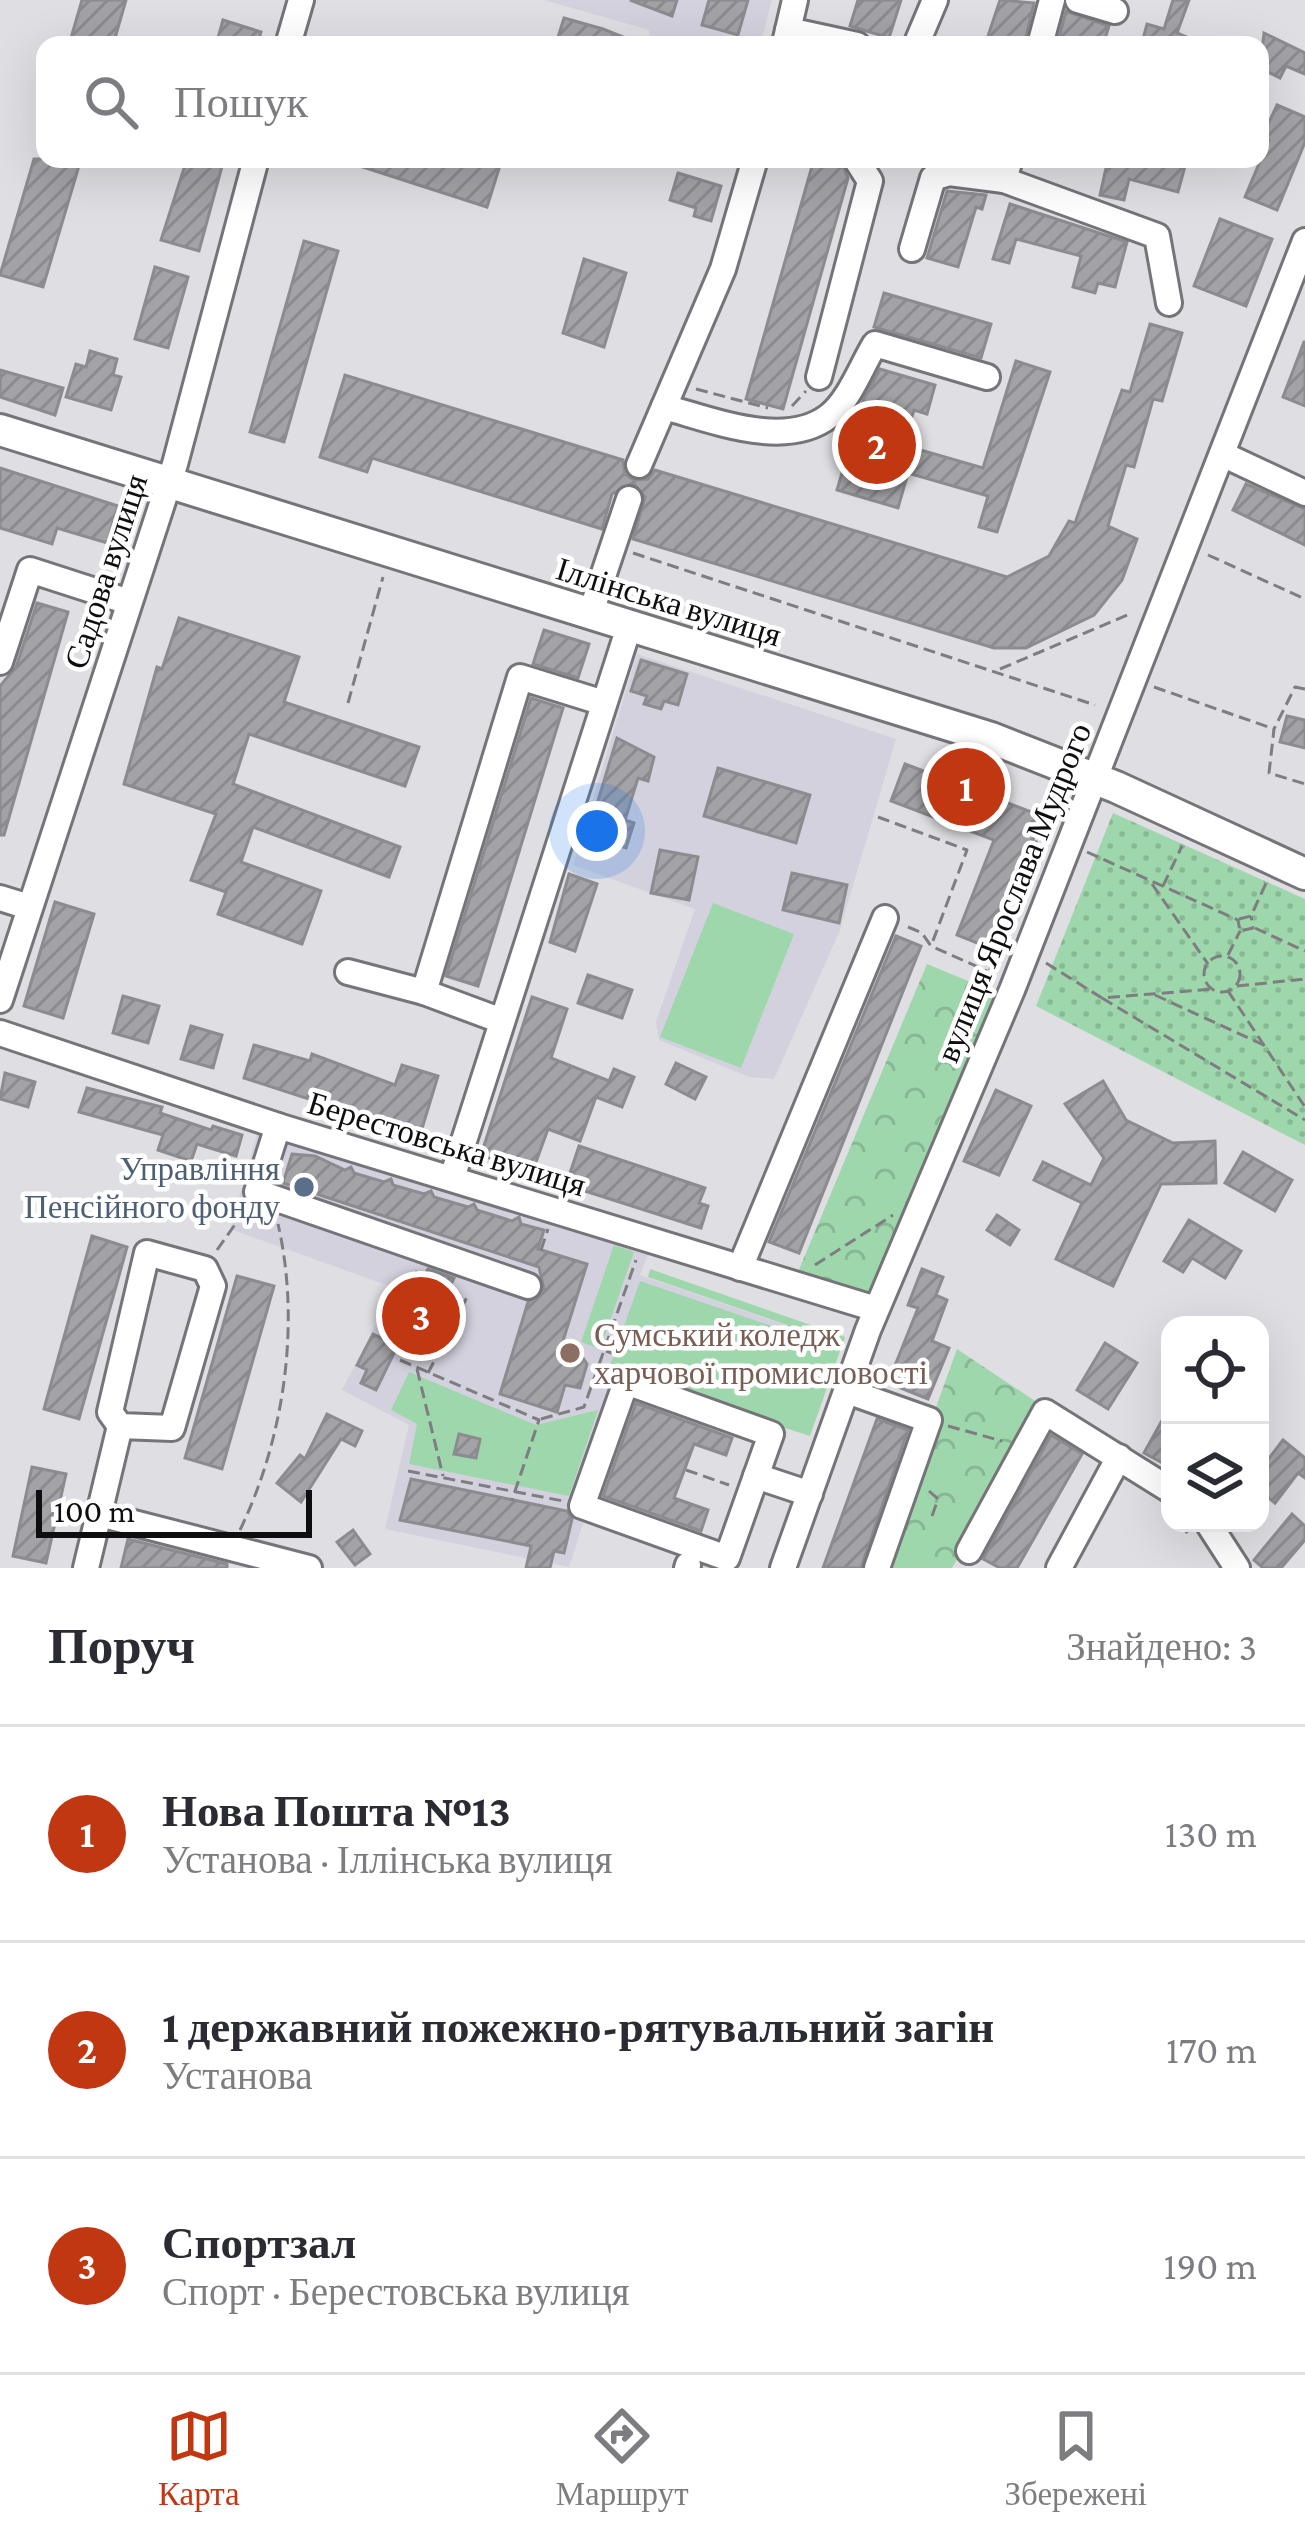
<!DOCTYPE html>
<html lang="uk">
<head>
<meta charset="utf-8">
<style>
  body { margin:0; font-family:"Crimson Pro",serif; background:#f7f7f7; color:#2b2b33 }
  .controls { position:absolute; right:36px; bottom:36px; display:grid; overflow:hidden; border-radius:24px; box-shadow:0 12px 48px #0002 }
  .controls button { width:108px; height:108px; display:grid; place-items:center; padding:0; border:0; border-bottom:3px solid #e1e1e2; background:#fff; color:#2b2b33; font:60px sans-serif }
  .scale { position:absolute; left:36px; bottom:30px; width:276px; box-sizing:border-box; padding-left:12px; border:6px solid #0e0e10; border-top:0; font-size:33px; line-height:42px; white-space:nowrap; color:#0e0e10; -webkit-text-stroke:9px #fff; paint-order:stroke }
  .you { position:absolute; left:597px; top:831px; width:42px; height:42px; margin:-30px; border:9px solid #fff; border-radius:50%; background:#1a73e8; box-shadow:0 0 0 18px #1a73e833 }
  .badge { display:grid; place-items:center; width:78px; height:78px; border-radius:50%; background:#c13712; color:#fff; font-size:39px; font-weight:700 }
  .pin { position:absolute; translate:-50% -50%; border:6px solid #fff; box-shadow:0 3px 12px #0006 }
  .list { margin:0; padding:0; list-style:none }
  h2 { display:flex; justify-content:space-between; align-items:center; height:156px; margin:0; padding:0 48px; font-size:51px }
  h2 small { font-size:39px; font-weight:400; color:#7c7c81 }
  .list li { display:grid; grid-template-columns:78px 1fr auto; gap:36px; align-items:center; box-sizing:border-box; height:216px; padding:0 48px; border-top:3px solid #e1e1e2 }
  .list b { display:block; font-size:45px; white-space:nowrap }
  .list p { margin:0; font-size:39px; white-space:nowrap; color:#7c7c81 }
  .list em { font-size:39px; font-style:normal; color:#7c7c81 }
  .icon { flex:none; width:66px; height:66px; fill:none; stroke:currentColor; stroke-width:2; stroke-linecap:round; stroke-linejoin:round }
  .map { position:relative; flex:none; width:1305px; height:1568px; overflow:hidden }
  .search { position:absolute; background:#fff; box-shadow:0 12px 48px #0002; left:36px; right:36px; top:36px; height:132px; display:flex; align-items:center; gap:30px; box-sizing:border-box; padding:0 42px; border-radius:24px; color:#7c7c81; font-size:45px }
  .sheet { height:804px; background:#fff }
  nav { display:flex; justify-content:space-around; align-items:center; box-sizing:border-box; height:168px; border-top:3px solid #e1e1e2; background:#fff; font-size:33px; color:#7c7c81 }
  nav a { display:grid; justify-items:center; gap:6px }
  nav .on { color:#c13712 }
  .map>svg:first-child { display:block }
  .built { fill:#d3d1dd }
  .grass { fill:#9fd7ac }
  .forest { fill:url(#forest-crowns) }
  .park { fill:url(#park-dots) }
  .building { fill:url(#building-hatch); stroke:#8c8c90; stroke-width:3 }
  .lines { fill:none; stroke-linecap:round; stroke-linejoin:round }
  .minor-casing { stroke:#757579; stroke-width:30 }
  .major-casing { stroke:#757579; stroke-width:36 }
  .path { stroke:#7e7d80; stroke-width:3; stroke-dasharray:12 6; stroke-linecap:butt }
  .minor { stroke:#fff; stroke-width:24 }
  .major { stroke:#fff; stroke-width:30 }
  .service-dot { fill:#5c6f8a; stroke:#fff; stroke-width:4.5 }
  .education-dot { fill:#8d6e63; stroke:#fff; stroke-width:4.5 }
  .labels { text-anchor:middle; stroke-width:9; stroke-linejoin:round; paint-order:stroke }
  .street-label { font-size:33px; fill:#0e0e10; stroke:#fff }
  .service-label { font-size:33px; fill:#4e5e75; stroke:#fff; text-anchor:end }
  .education-label { font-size:33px; fill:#785e54; stroke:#fff; text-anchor:start }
</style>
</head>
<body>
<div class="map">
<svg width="1305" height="1568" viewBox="0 0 1305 1568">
  <defs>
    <pattern id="forest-crowns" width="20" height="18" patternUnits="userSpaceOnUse" patternTransform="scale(3)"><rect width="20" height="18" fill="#9fd7ac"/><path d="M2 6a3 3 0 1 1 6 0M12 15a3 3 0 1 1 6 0" fill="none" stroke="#88b793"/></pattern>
    <pattern id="park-dots" width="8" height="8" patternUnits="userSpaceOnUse" patternTransform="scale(3)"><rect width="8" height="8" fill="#9fd7ac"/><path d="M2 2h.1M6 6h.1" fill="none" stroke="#88b793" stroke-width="1.8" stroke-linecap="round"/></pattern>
    <pattern id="building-hatch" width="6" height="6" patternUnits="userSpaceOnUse" patternTransform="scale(3)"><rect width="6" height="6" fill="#a3a2a6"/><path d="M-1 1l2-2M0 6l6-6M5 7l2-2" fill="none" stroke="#8b8a8e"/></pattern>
  </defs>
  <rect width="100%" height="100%" fill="#dfdee2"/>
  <g class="built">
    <path d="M 544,0 L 772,0 L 760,45 L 650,45 L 649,30 Z"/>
    <path d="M 637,654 L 896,739 L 840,930 L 774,1079 L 749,1077 L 659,1040 L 656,1022 L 695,909 L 573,865 Z"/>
    <path d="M 261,1120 L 653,1241 L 640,1275 L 788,1326 L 754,1422 L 615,1374 L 569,1507 L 586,1514 L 569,1567 L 385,1529 L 409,1425 L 342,1390 L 395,1288 L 230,1229 Z"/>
  </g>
  <g class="grass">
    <path d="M 713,903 L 794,934 L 741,1068 L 660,1037 Z"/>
    <path d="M 614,1245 L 634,1252 L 600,1349 L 581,1342 Z"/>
    <path d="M 650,1269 L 845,1337 L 810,1436 L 608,1371 L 640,1281 L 786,1331 L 787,1325 L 648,1277 Z"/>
    <path d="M 409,1372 L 536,1425 L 598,1410 L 569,1496 L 409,1464 L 417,1424 L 391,1410 Z"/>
  </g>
  <g class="forest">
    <path d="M 927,964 L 1002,995 L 873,1296 L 798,1272 Z"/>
    <path d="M 957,1349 L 1044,1407 L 952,1568 L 878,1568 Z"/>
  </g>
  <path class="park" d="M 1113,813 L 1305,899 L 1305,1145 L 1036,1006 Z"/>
  <g class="building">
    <path d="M 82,0 L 126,0 L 113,45 L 69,45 Z"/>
    <path d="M 630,0 L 677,0 L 672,16 Z"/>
    <path d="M 709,0 L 748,0 L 738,35 L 702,25 Z"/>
    <path d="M 858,0 L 901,0 L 889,38 L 850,26 Z"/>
    <path d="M 1000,0 L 1034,3 L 1024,45 L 985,45 Z"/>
    <path d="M 1173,0 L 1189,0 L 1177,33 L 1205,45 L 1143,39 L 1147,24 L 1164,29 Z"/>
    <path d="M 1066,11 L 1109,26 L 1103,45 L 1057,45 Z"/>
    <path d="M 564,18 L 603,29 L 643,45 L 557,40 Z"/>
    <path d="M 223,20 L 261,32 L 257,45 L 216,45 Z"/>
    <path d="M 1264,33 L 1305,53 L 1305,74 L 1286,66 L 1280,78 L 1260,68 Z"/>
    <path d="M 1277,105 L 1305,117 L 1305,142 L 1277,210 L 1245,197 L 1269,140 L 1262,137 Z"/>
    <path d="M 34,159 L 81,159 L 43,287 L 0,275 Z"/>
    <path d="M 187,159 L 224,159 L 199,251 L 161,240 Z"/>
    <path d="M 338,159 L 450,159 L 470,165 L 472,159 L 502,159 L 487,207 Z"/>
    <path d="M 814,159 L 840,159 L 848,178 L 783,409 L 746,399 Z"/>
    <path d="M 1108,159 L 1187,159 L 1178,192 L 1129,179 L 1124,200 L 1100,195 Z"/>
    <path d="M 678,173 L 721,186 L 711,221 L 694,216 L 696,208 L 670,200 Z"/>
    <path d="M 947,191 L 986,195 L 982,209 L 976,207 L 958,267 L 927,258 Z"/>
    <path d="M 1010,204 L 1127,242 L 1115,287 L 1098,283 L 1095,293 L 1073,287 L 1081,256 L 1016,239 L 1009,263 L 993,259 Z"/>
    <path d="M 1220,219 L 1272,239 L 1246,306 L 1194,286 Z"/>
    <path d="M 304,241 L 338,251 L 284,442 L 250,432 Z"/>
    <path d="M 584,259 L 626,273 L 604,347 L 563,333 Z"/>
    <path d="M 155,267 L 188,277 L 168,348 L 135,339 Z"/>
    <path d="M 884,293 L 991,324 L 981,358 L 874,327 Z"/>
    <path d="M 1150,324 L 1182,333 L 1162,401 L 1153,399 L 1134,467 L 1126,465 L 1108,526 L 1137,539 L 1122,580 L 1094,615 L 1026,648 L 994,648 L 633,539 L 645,497 L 633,483 L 612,494 L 602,529 L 372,458 L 367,472 L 320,457 L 345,375 L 623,460 L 625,474 L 634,480 L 648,479 L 655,470 L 1007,577 L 1049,556 L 1069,521 L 1075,523 L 1122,390 L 1130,392 Z"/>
    <path d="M 1304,342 L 1305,342 L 1305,406 L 1283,397 Z"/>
    <path d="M 90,351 L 117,359 L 113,375 L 121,377 L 111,410 L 66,397 L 76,364 L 86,367 Z"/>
    <path d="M 1016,361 L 1050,372 L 997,532 L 979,527 L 988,496 L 908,473 L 898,508 L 837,490 L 864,398 L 880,369 L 935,385 L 927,414 L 914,410 L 903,445 L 983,468 Z"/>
    <path d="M 0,370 L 63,388 L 55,415 L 0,397 Z"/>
    <path d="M 0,468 L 118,506 L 107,543 L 57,528 L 52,544 L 0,528 Z"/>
    <path d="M 1246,484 L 1305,509 L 1305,545 L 1233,510 Z"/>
    <path d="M 37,603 L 68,612 L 4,835 L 0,835 L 0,686 L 16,667 Z"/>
    <path d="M 179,618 L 299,657 L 284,702 L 419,747 L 405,786 L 249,734 L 233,784 L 400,847 L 389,877 L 253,827 L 241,862 L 321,891 L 302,944 L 218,914 L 226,892 L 191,880 L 216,814 L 124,784 L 157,667 L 162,669 Z"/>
    <path d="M 544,630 L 589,644 L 578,678 L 533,664 Z"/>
    <path d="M 641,660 L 687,674 L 678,705 L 664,701 L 661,709 L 644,704 L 647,696 L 631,691 Z"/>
    <path d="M 531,698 L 563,708 L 478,986 L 446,976 Z"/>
    <path d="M 1287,716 L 1305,720 L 1305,748 L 1280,742 Z"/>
    <path d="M 617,738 L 654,757 L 648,781 L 638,778 L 625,820 L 634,823 L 626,848 L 587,837 Z"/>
    <path d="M 905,764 L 1042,816 L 992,949 L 957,935 L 994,840 L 891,801 Z"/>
    <path d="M 718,768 L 810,795 L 796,843 L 704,816 Z"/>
    <path d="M 660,850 L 698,857 L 689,900 L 651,893 Z"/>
    <path d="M 792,873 L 847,885 L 839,923 L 783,910 Z"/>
    <path d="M 569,874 L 597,884 L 575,951 L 550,942 Z"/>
    <path d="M 55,902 L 94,914 L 63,1018 L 24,1006 Z"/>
    <path d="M 896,936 L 921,946 L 799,1253 L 769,1242 Z"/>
    <path d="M 588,975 L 632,990 L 622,1018 L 578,1003 Z"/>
    <path d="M 123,996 L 159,1006 L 148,1043 L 113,1033 Z"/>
    <path d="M 532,997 L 567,1009 L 551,1058 L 609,1081 L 614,1069 L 634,1077 L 622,1107 L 596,1097 L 580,1141 L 548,1129 L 532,1173 L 481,1155 Z"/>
    <path d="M 191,1026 L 222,1035 L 213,1068 L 181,1059 Z"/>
    <path d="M 254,1045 L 310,1061 L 312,1054 L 395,1085 L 402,1065 L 438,1076 L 420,1135 L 244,1078 Z"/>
    <path d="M 676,1063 L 706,1077 L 695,1099 L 666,1084 Z"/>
    <path d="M 5,1073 L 35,1082 L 28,1107 L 0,1099 Z"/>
    <path d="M 1103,1081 L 1126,1120 L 1173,1143 L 1215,1141 L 1216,1183 L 1161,1184 L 1113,1286 L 1056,1259 L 1082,1203 L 1034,1180 L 1043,1162 L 1091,1185 L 1104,1158 L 1065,1104 Z"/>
    <path d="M 87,1088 L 162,1107 L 160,1113 L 211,1130 L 213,1126 L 242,1135 L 236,1156 L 197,1144 L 191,1161 L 158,1150 L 163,1135 L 79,1112 Z"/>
    <path d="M 996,1090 L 1031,1106 L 999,1175 L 964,1161 Z"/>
    <path d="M 579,1146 L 705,1188 L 699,1203 L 708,1206 L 701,1228 L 566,1185 Z"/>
    <path d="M 1243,1152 L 1292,1180 L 1275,1211 L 1225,1183 Z"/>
    <path d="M 292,1154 L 315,1156 L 345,1170 L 351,1167 L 354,1173 L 384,1182 L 391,1179 L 393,1185 L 424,1194 L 431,1191 L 434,1197 L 468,1207 L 474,1204 L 477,1210 L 512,1221 L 519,1217 L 521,1224 L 544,1230 L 538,1249 L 587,1264 L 562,1344 L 577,1349 L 587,1364 L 580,1388 L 565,1385 L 557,1412 L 500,1394 L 528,1302 L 544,1290 L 539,1267 L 283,1183 Z"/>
    <path d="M 997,1215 L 1019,1230 L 1010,1245 L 987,1230 Z"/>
    <path d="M 1189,1220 L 1241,1251 L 1225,1278 L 1192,1258 L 1183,1272 L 1164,1261 Z"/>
    <path d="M 92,1236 L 127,1247 L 79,1419 L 44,1409 Z"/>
    <path d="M 428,1269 L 454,1278 L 449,1288 L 458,1293 L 421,1359 L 397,1347 L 376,1390 L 361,1383 L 367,1370 L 357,1365 L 373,1334 L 385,1340 Z"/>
    <path d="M 922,1269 L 943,1277 L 936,1295 L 947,1300 L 932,1341 L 949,1348 L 928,1399 L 888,1383 L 918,1308 L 908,1305 Z"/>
    <path d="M 237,1276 L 274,1286 L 222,1469 L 185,1458 Z"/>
    <path d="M 1105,1343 L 1137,1363 L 1108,1409 L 1077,1390 Z"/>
    <path d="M 636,1403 L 732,1438 L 726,1455 L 694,1444 L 674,1498 L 708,1510 L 701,1531 L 603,1496 Z"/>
    <path d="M 1170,1406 L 1170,1467 L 1144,1453 Z"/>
    <path d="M 327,1414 L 362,1431 L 355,1446 L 341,1439 L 301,1502 L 277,1483 L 300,1455 L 305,1459 Z"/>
    <path d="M 877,1419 L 908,1430 L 861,1568 L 823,1568 Z"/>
    <path d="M 459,1434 L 480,1439 L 476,1458 L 454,1454 Z"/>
    <path d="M 1051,1435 L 1082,1454 L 1017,1568 L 1000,1568 L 983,1559 Z"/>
    <path d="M 1283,1440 L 1305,1458 L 1305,1478 L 1298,1473 L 1275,1503 L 1260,1491 L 1260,1470 Z"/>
    <path d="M 32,1467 L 66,1474 L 46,1563 L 13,1556 Z"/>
    <path d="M 411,1479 L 567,1511 L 572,1519 L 564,1553 L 554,1551 L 550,1568 L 526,1568 L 531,1546 L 400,1520 Z"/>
    <path d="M 1292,1514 L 1305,1526 L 1305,1540 L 1281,1568 L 1263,1568 L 1254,1560 Z"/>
    <path d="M 353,1530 L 370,1554 L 355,1565 L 337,1542 Z"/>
    <path d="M 128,1539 L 227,1564 L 227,1568 L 121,1568 Z"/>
  </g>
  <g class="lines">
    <g class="minor-casing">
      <g id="minor">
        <path d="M 1078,0 L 1115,11"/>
        <path d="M 788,30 L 857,45"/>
        <path d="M 785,43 L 795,0"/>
        <path d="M 288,45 L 301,0"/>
        <path d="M 916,45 L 935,0"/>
        <path d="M 1040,45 L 1052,0"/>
        <path d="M 1010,159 L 1004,180 L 1157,236 L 1169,303"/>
        <path d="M 912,249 L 933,178 L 949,173 L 1004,180"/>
        <path d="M 819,377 L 870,181 L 856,159"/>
        <path d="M 664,407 C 713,420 785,450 829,416 C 849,401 862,365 875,344 L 987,377"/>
        <path d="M 1222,454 L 1305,493"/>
        <path d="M 639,465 L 723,269 L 755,159"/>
        <path d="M 590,615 L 629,499"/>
        <path d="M 0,662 L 30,570 L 129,602"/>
        <path d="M 0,898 L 29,907"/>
        <path d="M 348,972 L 424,992"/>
        <path d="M 0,1000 L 175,464 L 256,159"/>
        <path d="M 502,1021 L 424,992 L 520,677 L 604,703"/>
        <path d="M 0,1033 L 278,1126 L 876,1309"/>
        <path d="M 278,1126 L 257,1192 L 528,1286"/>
        <path d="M 452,1178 L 629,627"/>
        <path d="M 740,1268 L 885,918"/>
        <path d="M 626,1382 L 771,1434 L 727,1558 L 582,1506 Z"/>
        <path d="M 847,1391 L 929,1420 L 877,1568"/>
        <path d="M 756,1476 L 810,1494"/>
        <path d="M 99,1514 L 309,1568"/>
        <path d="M 1208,1523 L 1237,1568"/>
        <path d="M 969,1551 L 1045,1412 L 1170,1490"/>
        <path d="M 86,1568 L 120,1426 L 110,1412 L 147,1253 L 205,1269 L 213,1286 L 172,1428 L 120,1426"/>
        <path d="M 687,1568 L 688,1565"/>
        <path d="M 783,1568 L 868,1330 L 1012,990 L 1305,241"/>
        <path d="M 1059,1568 L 1119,1457"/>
      </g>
    </g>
    <g class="major-casing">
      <path id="major" d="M 0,430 L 991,738 L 1116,787 L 1305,874"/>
    </g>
    <g class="path">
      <path d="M 696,389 L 768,408"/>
      <path d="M 792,406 L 806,391"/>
      <path d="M 633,553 L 1095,705"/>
      <path d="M 1208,555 L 1305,599"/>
      <path d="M 1000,669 L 1132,613"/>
      <path d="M 1154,687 L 1274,729"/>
      <path d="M 1305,689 L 1295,687 L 1274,729 L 1269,773 L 1305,784"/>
      <path d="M 348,703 L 383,577"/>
      <path d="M 878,817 L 967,850 L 931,946"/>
      <path d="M 1087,852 L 1238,920 L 1240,931 L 1253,928 L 1251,916"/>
      <path d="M 1152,884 L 1208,964"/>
      <path d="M 1163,886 L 1182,846"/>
      <path d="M 1239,919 L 1251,916 L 1267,881"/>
      <path d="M 908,927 L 922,933 L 931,946 L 987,971"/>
      <path d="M 1255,928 L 1305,951"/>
      <path d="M 1228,955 L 1240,931"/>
      <circle cx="1222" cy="974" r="18"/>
      <path d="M 1046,963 L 1102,998 L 1213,989"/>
      <path d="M 1237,986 L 1305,979"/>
      <path d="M 1228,991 L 1305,1107"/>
      <path d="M 1155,995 L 1266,1046"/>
      <path d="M 1102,998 L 1305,1120"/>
      <path d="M 959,1055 L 1053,795"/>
      <path d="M 217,1250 L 246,1209"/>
      <path d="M 541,1250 L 548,1229"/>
      <path d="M 815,1265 L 893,1215"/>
      <path d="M 395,1312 L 417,1271"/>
      <path d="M 606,1351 L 622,1357"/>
      <path d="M 400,1360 L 539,1420 L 512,1500"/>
      <path d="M 417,1369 L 443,1476"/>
      <path d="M 428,1373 L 467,1297"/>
      <path d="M 541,1419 L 584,1407 L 636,1260"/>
      <path d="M 948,1426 L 1002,1441"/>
      <path d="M 686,1470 L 729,1485"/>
      <path d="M 408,1471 L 563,1501"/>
      <path d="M 929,1491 L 938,1499 L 931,1519"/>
      <path d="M 1181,1523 L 1189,1536"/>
      <path d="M 240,1530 C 284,1439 301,1324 278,1224"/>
    </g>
    <use href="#minor" class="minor"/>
    <use href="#major" class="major"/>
  </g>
  <circle class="service-dot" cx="304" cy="1187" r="12"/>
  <circle class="education-dot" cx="570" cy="1353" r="12"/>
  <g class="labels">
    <g class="street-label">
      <text transform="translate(105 571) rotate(-72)" y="12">Садова вулиця</text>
      <text transform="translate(669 601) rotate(17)" y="12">Іллінська вулиця</text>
      <text transform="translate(1013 892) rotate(-68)" y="12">вулиця Ярослава Мудрого</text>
      <text transform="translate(447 1143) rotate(17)" y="12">Берестовська вулиця</text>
    </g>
    <g class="service-label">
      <text x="280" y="1180">Управління<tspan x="280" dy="38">Пенсійного фонду</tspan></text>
    </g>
    <g class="education-label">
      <text x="594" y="1346">Сумський коледж<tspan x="594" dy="38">харчової промисловості</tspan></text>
    </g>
  </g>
</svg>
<div class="controls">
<button><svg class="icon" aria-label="locate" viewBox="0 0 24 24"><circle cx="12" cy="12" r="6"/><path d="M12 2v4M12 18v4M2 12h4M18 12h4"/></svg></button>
<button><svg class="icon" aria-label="layers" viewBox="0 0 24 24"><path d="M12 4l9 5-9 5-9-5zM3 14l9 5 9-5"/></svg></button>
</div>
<div class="scale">100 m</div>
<div class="you"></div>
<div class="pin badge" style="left:966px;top:787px">1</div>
<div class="pin badge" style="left:877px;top:445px">2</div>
<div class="pin badge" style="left:421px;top:1316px">3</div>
<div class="search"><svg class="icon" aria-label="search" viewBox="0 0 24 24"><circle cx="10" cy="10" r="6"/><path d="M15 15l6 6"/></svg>Пошук</div>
</div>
<section class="sheet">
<h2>Поруч<small>Знайдено: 3</small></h2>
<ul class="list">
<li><span class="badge">1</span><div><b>Нова Пошта №13</b><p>Установа · Іллінська вулиця</p></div><em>130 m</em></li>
<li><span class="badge">2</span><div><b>1 державний пожежно-рятувальний загін</b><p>Установа</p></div><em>170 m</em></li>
<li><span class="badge">3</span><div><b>Спортзал</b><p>Спорт · Берестовська вулиця</p></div><em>190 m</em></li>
</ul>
</section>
<nav>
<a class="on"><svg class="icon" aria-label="map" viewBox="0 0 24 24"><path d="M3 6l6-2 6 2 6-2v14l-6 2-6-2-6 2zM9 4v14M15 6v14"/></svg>Карта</a>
<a><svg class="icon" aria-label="directions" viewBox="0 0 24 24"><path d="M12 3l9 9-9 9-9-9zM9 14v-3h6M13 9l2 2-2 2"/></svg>Маршрут</a>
<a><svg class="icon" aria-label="saved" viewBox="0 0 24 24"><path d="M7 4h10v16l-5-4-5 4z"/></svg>Збережені</a>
</nav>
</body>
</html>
